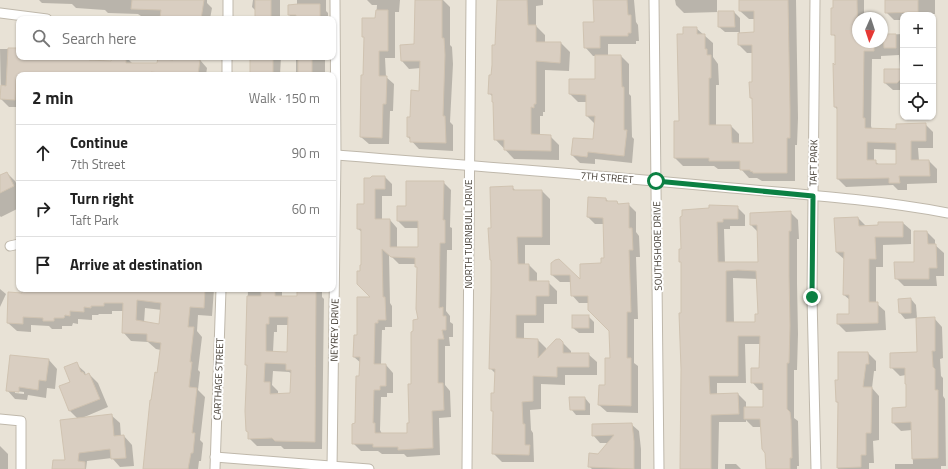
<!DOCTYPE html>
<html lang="en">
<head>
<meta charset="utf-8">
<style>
  body { margin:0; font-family:"Titillium Web",sans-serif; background:#f6f6f6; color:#222 }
  .controls { position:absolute; right:12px; top:12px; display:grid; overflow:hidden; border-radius:8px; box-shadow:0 1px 3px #0004 }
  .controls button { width:36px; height:36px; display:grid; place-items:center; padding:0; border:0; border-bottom:1px solid #e0e0e0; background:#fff; color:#222; font:20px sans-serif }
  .compass { position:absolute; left:852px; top:12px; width:36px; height:36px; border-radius:50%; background:#fff; box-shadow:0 1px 3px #0004; rotate:183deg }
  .stop { position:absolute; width:12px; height:12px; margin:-9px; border:3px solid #0b8043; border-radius:50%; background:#fff }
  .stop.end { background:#0b8043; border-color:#fff; box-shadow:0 1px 4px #0008 }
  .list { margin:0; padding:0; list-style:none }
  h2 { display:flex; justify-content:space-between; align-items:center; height:52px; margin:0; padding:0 16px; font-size:17px }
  h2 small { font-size:13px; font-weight:400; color:#767676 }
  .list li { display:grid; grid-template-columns:26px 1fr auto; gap:12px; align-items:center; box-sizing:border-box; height:56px; padding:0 16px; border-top:1px solid #e0e0e0 }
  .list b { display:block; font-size:15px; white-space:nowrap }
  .list p { margin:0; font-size:13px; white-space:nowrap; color:#767676 }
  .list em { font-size:13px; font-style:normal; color:#767676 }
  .icon { flex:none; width:22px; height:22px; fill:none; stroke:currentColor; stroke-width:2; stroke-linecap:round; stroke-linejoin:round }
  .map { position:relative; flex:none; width:948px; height:469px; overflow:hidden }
  .search { position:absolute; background:#fff; box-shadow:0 1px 3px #0004; left:16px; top:16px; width:320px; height:44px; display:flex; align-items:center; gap:10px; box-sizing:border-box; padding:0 14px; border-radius:8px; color:#767676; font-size:15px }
  .panel { position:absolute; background:#fff; box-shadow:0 1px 3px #0004; left:16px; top:72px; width:320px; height:220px; border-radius:8px }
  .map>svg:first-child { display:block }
  .residential { fill:#e8e2d6; fill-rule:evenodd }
  .shadow { fill:#0003; fill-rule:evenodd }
  .building { fill:#d9cec1; stroke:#d0c3b1; fill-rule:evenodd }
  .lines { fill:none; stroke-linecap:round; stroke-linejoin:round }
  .minor-casing { stroke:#bfb8ab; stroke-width:11 }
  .minor { stroke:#fff; stroke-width:9 }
  .route { stroke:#0b8043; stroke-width:5 }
  .labels { text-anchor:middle; stroke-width:4; stroke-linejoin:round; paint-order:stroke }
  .street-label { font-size:10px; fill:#474037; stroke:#fff }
</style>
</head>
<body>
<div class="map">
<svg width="948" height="469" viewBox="0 0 948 469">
  <rect width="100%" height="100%" fill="#f4f0e8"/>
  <path class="residential" d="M 0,0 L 948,0 L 948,469 L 0,469 ZM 903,15 L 933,15 L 933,117 L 903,117 ZM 858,18 L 882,18 L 882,42 L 858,42 ZM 19,19 L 333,19 L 333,57 L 19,57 ZM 19,75 L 333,75 L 333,289 L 19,289 Z"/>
  <g class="shadow">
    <path d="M 31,0 L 162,0 L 163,18 L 141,16 L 138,14 L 108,13 L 105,10 L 76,8 L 72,4 L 42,3 L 39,0 Z"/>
    <path d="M 169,0 L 207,0 L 207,3 L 212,8 L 210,19 L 168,19 Z"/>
    <path d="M 253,0 L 280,0 L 280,16 L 279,16 L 279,19 L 256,19 L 256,11 L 252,7 Z"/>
    <path d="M 297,0 L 326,0 L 326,11 L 328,13 L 328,19 L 294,19 L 289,15 L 297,5 Z"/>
    <path d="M 367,0 L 400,0 L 399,12 L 395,12 L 395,58 L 385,58 L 386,77 L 394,84 L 393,111 L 390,111 L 389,144 L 369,144 L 361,137 L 365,39 L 363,36 L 376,19 L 377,5 L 372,5 Z"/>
    <path d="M 416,0 L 443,0 L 450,7 L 450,45 L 452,47 L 453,64 L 450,122 L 453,125 L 453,151 L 419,149 L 408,137 L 411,118 L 420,92 L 421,68 L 409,69 L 402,61 L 415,45 Z"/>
    <path d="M 498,0 L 543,0 L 543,5 L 536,6 L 536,26 L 545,35 L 545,43 L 561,43 L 570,52 L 569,71 L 545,70 L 545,112 L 543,112 L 543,116 L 540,116 L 540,135 L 550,136 L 559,145 L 559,160 L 514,159 L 495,139 L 494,102 L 493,97 L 489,93 L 496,46 Z"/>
    <path d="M 595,0 L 634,0 L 636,22 L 638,25 L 639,41 L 636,41 L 636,44 L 608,44 L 608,56 L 621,56 L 629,64 L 629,94 L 631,96 L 632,137 L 634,139 L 632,163 L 595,159 L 595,164 L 580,163 L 572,155 L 594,141 L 595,124 L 587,116 L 587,102 L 578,102 L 570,94 L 596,80 L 596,56 L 593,56 L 585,47 L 595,23 Z"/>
    <path d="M 675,0 L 717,0 L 717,12 L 734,12 L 740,18 L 740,34 L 755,33 L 755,19 L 749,19 L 740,11 L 740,0 L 796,0 L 798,118 L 797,145 L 795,145 L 795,181 L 762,181 L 757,178 L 749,178 L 741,169 L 718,169 L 714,166 L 683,166 L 675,158 L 680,122 L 684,35 L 696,28 L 713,43 L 713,57 L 718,64 L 719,85 L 716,85 L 716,126 L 731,126 L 739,134 L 739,144 L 754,144 L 753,100 L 751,98 L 753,83 L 753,53 L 747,53 L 739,45 L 739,32 L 725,32 L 719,27 L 719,12 L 684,13 L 676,5 Z"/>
    <path d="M 834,0 L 864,0 L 864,15 L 867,18 L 858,18 L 858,42 L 882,42 L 882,32 L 885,35 L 902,34 L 902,20 L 894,20 L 886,12 L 886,0 L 935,0 L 935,14 L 931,14 L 931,15 L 903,15 L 903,90 L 893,90 L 885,83 L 900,70 L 899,55 L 881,56 L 881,59 L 872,59 L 871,126 L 872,129 L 897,130 L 925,124 L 933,132 L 933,148 L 918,148 L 919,161 L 929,161 L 937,169 L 937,183 L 907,184 L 907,190 L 898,190 L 893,185 L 846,187 L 838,179 L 838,110 L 835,107 L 834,65 L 836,67 L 836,37 L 832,34 ZM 874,149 L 897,150 L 897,165 L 880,165 L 874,161 Z"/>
    <path d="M 0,49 L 19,49 L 19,57 L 88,57 L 93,62 L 112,62 L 113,57 L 126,57 L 133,64 L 158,64 L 174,61 L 200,60 L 207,68 L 206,75 L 19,75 L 19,107 L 9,107 L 1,99 Z"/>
    <path d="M 250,57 L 281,57 L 280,75 L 251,75 Z"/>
    <rect x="296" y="57" width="29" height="18"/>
    <path d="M 7,173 L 15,181 L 19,189 L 19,208 L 1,217 L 0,216 L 0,176 Z"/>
    <path d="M 385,177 L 392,184 L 392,196 L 382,196 L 382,220 L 390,220 L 397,228 L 397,248 L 419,248 L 419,228 L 405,228 L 398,221 L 407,207 L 443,182 L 451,190 L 450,227 L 452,228 L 452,250 L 447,250 L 446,311 L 450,316 L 450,322 L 453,324 L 453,337 L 449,337 L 450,346 L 445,346 L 445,385 L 450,391 L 451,417 L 439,418 L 440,455 L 407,457 L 404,454 L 382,454 L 378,451 L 361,451 L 353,443 L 361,363 L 354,357 L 358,336 L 373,298 L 361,272 L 362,266 L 362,232 L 358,229 L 365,205 L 365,179 ZM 389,254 L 399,264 L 416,264 L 418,269 L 419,320 L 414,332 L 412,385 L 408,434 L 382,434 L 380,430 L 381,397 L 387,397 L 387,393 L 393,393 L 393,373 L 386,365 L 381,365 L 382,330 L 385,330 L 385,327 L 392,327 L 392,306 L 390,303 Z"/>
    <path d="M 512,187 L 516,191 L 542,191 L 550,199 L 550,245 L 525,245 L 525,265 L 529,265 L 537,273 L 537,282 L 548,282 L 557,291 L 557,304 L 544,304 L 544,323 L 524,323 L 524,339 L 538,340 L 546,348 L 546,351 L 560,340 L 571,351 L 571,354 L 588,354 L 597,362 L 597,375 L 565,375 L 565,385 L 541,384 L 541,409 L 530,410 L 531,430 L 533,433 L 534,462 L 502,462 L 493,453 L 494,413 L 492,410 L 495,394 L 496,374 L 490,368 L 492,229 Z"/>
    <path d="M 589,198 L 606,199 L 609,202 L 617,202 L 619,205 L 628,204 L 636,212 L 636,232 L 639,236 L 640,257 L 636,257 L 638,319 L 634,319 L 634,363 L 638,366 L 638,413 L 607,412 L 599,405 L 606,386 L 611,359 L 610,331 L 589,303 L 579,303 L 572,295 L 572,282 L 560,282 L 552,275 L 552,263 L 581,282 L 602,264 L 605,259 L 604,224 L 595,224 L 588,217 Z"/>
    <path d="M 737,207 L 745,215 L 745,226 L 730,226 L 730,229 L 724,229 L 725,263 L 759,263 L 758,232 L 751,225 L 790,212 L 798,220 L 799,239 L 797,239 L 797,283 L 798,334 L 797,370 L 794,370 L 794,418 L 798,421 L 799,466 L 797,466 L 797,469 L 767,469 L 766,452 L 762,427 L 753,427 L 746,420 L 746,422 L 719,422 L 718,469 L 681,469 L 682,314 L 681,217 ZM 733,278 L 758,279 L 759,315 L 756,323 L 734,323 ZM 745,344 L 761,344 L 760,369 L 752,382 L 759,390 L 764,390 L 764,408 L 746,408 L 746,402 L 738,394 L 717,395 L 717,383 L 746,383 Z"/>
    <path d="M 858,218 L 866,226 L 903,223 L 911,230 L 911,244 L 883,245 L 883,267 L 876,267 L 876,303 L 885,311 L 886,330 L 846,332 L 838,324 L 850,315 L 850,300 L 844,295 L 845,260 L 836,252 Z"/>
    <path d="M 927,232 L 935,240 L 935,245 L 944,253 L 944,276 L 936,276 L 937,286 L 904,286 L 896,278 L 915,262 Z"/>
    <path d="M 0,289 L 6,294 L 0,307 Z"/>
    <path d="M 23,289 L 214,289 L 212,316 L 198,315 L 197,331 L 202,337 L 198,370 L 200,372 L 198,390 L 205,397 L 200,440 L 203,443 L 201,461 L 199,461 L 198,469 L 144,469 L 161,350 L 156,349 L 148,342 L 131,341 L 123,332 L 124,311 L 112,311 L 112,314 L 98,314 L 99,315 L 92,315 L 92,320 L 78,319 L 78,324 L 73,323 L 72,326 L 62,326 L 62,329 L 52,329 L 49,326 L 31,325 L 31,332 L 17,331 L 8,323 L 8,293 L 23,294 ZM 145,308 L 162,310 L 160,325 L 144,323 Z"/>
    <path d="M 248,289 L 282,289 L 282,297 L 298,297 L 299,289 L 322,289 L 322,297 L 324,299 L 322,449 L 284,449 L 281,446 L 257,446 L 249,438 L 248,366 L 246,365 ZM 277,325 L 289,325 L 288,353 L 273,352 L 274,332 L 277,332 ZM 273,371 L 289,372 L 292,374 L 291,394 L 278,395 L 278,391 L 272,385 Z"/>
    <path d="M 911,299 L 916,305 L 917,318 L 905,319 L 900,313 Z"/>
    <path d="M 588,316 L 594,322 L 594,333 L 579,333 L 573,328 Z"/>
    <path d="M 934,318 L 942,327 L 943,358 L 940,359 L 941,376 L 943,378 L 943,396 L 945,399 L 946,466 L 941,466 L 941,469 L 895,469 L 895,464 L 913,464 L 912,430 L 901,431 L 893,423 L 907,408 L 906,375 L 900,376 L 891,367 L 918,353 Z"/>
    <path d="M 868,353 L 876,361 L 876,371 L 874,371 L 872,388 L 879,396 L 879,440 L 873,441 L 874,463 L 869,463 L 869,469 L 838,469 L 839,404 L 837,402 L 839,381 Z"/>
    <path d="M 49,360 L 57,369 L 55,389 L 47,388 L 46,398 L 28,395 L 27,400 L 15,399 L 7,390 ZM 15,391 L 24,392 L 24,394 L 15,393 Z"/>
    <path d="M 76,364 L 85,372 L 86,376 L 89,374 L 98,383 L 108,407 L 82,418 L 111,415 L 120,423 L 121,437 L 124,436 L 132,445 L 134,466 L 120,467 L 112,458 L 87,461 L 86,469 L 53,469 L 66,461 L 78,419 L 70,411 L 61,387 L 71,382 Z"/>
    <path d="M 585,398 L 590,404 L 590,415 L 576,415 L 571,409 Z"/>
    <path d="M 631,424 L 639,431 L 641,449 L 641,469 L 592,469 L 589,466 L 609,443 L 600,443 L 593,435 Z"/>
    <path d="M 0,446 L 8,454 L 8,469 L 0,469 Z"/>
    <path d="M 725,464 L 736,464 L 741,469 L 725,469 Z"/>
  </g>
  <g class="building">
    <path d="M 132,0 L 204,0 L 201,19 L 170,19 L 160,18 L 161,10 L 131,9 Z"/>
    <path d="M 255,0 L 271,0 L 271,19 L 255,18 Z"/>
    <path d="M 415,0 L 442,0 L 442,38 L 444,38 L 445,55 L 443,116 L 445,116 L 446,143 L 410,142 L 410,137 L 407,137 L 407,117 L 410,117 L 411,90 L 419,91 L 420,61 L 401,61 L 400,45 L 414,44 Z"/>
    <path d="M 497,0 L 527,0 L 528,25 L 536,25 L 536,42 L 561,42 L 560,63 L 536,61 L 536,104 L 534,104 L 534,108 L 531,107 L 531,134 L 551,135 L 551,151 L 504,150 L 504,140 L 494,140 L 493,102 L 492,102 L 492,94 L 488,94 L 489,75 L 491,75 L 492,65 L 492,45 L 495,45 Z"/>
    <path d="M 593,0 L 627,0 L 628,15 L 631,15 L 631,33 L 628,33 L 628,36 L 600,36 L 600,48 L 584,48 L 583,22 L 594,22 Z"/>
    <path d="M 739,0 L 788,0 L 790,109 L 790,138 L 787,138 L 787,173 L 753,173 L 753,172 L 750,171 L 750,170 L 740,170 L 740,161 L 709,161 L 709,158 L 674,158 L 674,121 L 679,121 L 677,34 L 683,34 L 683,27 L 697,27 L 697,34 L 705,34 L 705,49 L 707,49 L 707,55 L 711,55 L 711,78 L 709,78 L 709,125 L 731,125 L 732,143 L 753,143 L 752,98 L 750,98 L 749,82 L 752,82 L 752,45 L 738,45 L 738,33 L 754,32 L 754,11 L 739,11 Z"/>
    <path d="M 833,0 L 857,0 L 858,42 L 874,42 L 874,51 L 864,51 L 863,118 L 865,118 L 865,128 L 896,129 L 896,124 L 926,123 L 926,141 L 911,141 L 911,160 L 929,160 L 930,176 L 899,176 L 900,183 L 889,183 L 889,178 L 837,179 L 837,107 L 834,107 L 833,63 L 835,65 L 835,35 L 831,35 L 831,8 L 833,8 ZM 867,142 L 896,143 L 896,164 L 876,164 L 876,160 L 867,160 Z"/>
    <path d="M 885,0 L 918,0 L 918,12 L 885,13 Z"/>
    <path d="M 298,4 L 320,4 L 320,19 L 296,19 L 296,15 L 288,15 L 288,5 Z"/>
    <path d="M 376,10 L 388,10 L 388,51 L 379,51 L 379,76 L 387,76 L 386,104 L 383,104 L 382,138 L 360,137 L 361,75 L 363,75 L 364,37 L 362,37 L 362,18 L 375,18 Z"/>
    <path d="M 718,11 L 734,11 L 735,27 L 718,27 Z"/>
    <path d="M 883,34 L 896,34 L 896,48 L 884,48 Z"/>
    <path d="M 8,48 L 19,48 L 19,57 L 89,57 L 89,60 L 111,61 L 112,57 L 126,57 L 126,63 L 157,63 L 158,58 L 173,60 L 173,57 L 181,57 L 200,60 L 198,75 L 173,75 L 151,72 L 151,75 L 19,75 L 19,79 L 16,79 L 15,100 L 0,99 L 1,85 L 6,86 Z"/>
    <path d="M 595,55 L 621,55 L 622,87 L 624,87 L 624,130 L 627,130 L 624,156 L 588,152 L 587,157 L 571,155 L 573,138 L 593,139 L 595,116 L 586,116 L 586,95 L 569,94 L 569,79 L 595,79 Z"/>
    <rect x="250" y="57" width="23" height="18"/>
    <rect x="298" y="57" width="14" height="18"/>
    <path d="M 884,69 L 903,69 L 903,80 L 900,80 L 897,83 L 884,83 Z"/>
    <path d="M 7,172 L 14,186 L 0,193 L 0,175 Z"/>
    <path d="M 372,176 L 385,176 L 385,189 L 375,189 L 375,219 L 390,219 L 390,247 L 418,247 L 418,221 L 397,221 L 397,206 L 406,206 L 406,181 L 444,181 L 443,220 L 445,220 L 445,243 L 440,243 L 439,308 L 443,307 L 443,316 L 446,316 L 446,330 L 442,330 L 444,339 L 438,339 L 438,383 L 443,383 L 444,410 L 432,411 L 433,448 L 398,450 L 398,447 L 373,447 L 373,444 L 352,444 L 352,424 L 355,423 L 356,376 L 359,376 L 360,357 L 353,357 L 354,335 L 357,335 L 357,297 L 370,297 L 357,284 L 357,271 L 360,271 L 360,265 L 361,265 L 361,229 L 357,229 L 357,204 L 364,204 L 364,178 L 370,178 ZM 382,249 L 391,257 L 415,258 L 415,267 L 417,267 L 416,309 L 418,319 L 413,320 L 413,331 L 411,332 L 411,384 L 408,384 L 409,423 L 407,423 L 407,433 L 375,433 L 375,423 L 373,423 L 374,390 L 380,390 L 380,386 L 386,386 L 386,364 L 374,364 L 375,323 L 378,323 L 378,320 L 386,320 L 385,297 L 383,297 Z"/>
    <path d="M 513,186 L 513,190 L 542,190 L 542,237 L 517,237 L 518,264 L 529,264 L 529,281 L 549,281 L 549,296 L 536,296 L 536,315 L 516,315 L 516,338 L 538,339 L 538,358 L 556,339 L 560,339 L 563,342 L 563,353 L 589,353 L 589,367 L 557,367 L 557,377 L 533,376 L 533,401 L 522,402 L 523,424 L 525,424 L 525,445 L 530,445 L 529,455 L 492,454 L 493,411 L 491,411 L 491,393 L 494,393 L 495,369 L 489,369 L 491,292 L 491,260 L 490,260 L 488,228 L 491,228 L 490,187 Z"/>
    <path d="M 588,197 L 606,198 L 606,201 L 617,201 L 618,204 L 629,203 L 629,228 L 632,228 L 633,250 L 629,250 L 631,312 L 627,312 L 627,358 L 631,358 L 631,406 L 598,405 L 599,385 L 605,385 L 605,358 L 610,358 L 609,331 L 588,310 L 588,296 L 571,296 L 570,275 L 551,275 L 551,263 L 555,260 L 559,259 L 580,279 L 580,264 L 601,263 L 601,258 L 604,258 L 603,218 L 587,217 Z"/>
    <path d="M 709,205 L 738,206 L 738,219 L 723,219 L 723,222 L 717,222 L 718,262 L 758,262 L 757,225 L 750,225 L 750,213 L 791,211 L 791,231 L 789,231 L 789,275 L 790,326 L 789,363 L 787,363 L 787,409 L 790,412 L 791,420 L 792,458 L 790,458 L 790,469 L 766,469 L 765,453 L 762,449 L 760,419 L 744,419 L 744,407 L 763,407 L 763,383 L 751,383 L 751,368 L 759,368 L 760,336 L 738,336 L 738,376 L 709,376 L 710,394 L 738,393 L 739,414 L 711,415 L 711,469 L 680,469 L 681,369 L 679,313 L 681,313 L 681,262 L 679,262 L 679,249 L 681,249 L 680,217 L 682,216 L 682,210 L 709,208 ZM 738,270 L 756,271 L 758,314 L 755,314 L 755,322 L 726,322 L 726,271 Z"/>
    <path d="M 858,217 L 859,226 L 878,225 L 878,222 L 903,222 L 903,237 L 875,237 L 876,259 L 869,259 L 869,302 L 878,302 L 878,323 L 837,324 L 837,314 L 849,314 L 849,295 L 843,295 L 844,252 L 836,252 L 834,218 Z"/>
    <path d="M 914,231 L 927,231 L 928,244 L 936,244 L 937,268 L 929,268 L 929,279 L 895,279 L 894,262 L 914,262 Z"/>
    <path d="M 22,289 L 205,289 L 204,308 L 190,307 L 188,327 L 194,327 L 190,362 L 192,362 L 189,387 L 197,388 L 192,433 L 195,433 L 193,453 L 191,453 L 188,469 L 143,469 L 150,400 L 151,400 L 155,372 L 157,373 L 161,343 L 147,341 L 147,334 L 122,333 L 123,303 L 104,303 L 104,306 L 91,306 L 91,308 L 84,307 L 84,312 L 70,311 L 70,316 L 65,315 L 64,318 L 54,318 L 54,321 L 43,321 L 43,318 L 23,317 L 23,324 L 7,323 L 8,292 L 22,293 ZM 137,300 L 161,303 L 159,324 L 136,320 Z"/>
    <path d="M 261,289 L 275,289 L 275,296 L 297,296 L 297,290 L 316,290 L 315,442 L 275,441 L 272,438 L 248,439 L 248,432 L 246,431 L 245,411 L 247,365 L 245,365 L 247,296 L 261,296 ZM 269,317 L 288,317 L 287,352 L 266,351 L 266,324 L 269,324 ZM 265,363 L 286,364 L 286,370 L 291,370 L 290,393 L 270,394 L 270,382 L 264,382 Z"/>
    <path d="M 911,298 L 911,313 L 899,313 L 898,299 Z"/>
    <rect x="572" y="315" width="17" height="13"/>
    <path d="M 935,317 L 935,351 L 932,351 L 933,367 L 935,369 L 935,390 L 938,390 L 938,458 L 912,459 L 911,422 L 892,423 L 892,408 L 906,407 L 906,384 L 905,384 L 905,368 L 890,368 L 890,353 L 917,352 L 916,318 Z"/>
    <path d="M 838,352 L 868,352 L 869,364 L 866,364 L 863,387 L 872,387 L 871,433 L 866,433 L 866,455 L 861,455 L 861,467 L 837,468 L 838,402 L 836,402 L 835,380 L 838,380 Z"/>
    <path d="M 10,355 L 49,359 L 46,381 L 39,380 L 38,390 L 19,387 L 19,392 L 6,391 Z"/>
    <path d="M 77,362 L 81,372 L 83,372 L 85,375 L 89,373 L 100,399 L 69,411 L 59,386 L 70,382 L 64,367 Z"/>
    <path d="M 569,397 L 585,397 L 585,410 L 570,410 Z"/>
    <path d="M 112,414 L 114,436 L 124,435 L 126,458 L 111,459 L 110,449 L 79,453 L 78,461 L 85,462 L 85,469 L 52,469 L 53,460 L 65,460 L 60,420 Z"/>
    <path d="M 632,423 L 634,441 L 634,469 L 588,467 L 589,453 L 598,454 L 614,435 L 592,436 L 592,424 Z"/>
  </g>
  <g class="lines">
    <g class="minor-casing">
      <g id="minor">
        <path d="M 654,0 L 659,469"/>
        <path d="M 815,0 L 812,297 L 816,469"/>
        <path d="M 0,13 L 47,19"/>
        <path d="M 228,19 L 228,0"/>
        <path d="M 227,75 L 227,57"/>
        <path d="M 336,155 C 465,165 593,175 721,187 C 797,194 873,199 948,213"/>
        <path d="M 10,246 L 19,244"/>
        <path d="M 0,419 L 21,421 L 21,469"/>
        <path d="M 215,457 L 369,469"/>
        <path d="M 215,469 L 221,289"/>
        <path d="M 332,469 L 336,155 L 335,0"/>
        <path d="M 467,469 L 471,0"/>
      </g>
    </g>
    <use href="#minor" class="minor"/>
  </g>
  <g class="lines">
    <path class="route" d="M 656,181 L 813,196 L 812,297"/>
  </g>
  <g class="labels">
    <g class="street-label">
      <text transform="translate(813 163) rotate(-89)" y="4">TAFT PARK</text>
      <text transform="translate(607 177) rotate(5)" y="4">7TH STREET</text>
      <text transform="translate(468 234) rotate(-90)" y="4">NORTH TURNBULL DRIVE</text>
      <text transform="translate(657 246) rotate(-91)" y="4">SOUTHSHORE DRIVE</text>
      <text transform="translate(334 330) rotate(-89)" y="4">NEYREY DRIVE</text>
      <text transform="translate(218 379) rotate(-88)" y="4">CARTHAGE STREET</text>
    </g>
  </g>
</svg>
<div class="controls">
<button>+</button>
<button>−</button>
<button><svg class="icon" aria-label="locate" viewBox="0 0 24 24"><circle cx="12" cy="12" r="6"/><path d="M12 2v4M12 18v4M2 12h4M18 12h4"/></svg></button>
</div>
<svg class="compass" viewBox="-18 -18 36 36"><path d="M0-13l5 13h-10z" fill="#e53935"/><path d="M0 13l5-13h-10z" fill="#767676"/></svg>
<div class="stop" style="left:656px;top:181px"></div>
<div class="stop end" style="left:812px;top:297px"></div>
<div class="search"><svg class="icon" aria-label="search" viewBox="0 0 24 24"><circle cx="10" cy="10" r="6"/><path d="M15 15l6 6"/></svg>Search here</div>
<section class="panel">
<h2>2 min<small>Walk · 150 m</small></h2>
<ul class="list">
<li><svg class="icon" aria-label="ahead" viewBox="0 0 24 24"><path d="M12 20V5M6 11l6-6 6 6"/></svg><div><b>Continue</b><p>7th Street</p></div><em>90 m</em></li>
<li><svg class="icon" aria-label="right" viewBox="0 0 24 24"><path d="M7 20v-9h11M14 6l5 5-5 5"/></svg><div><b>Turn right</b><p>Taft Park</p></div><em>60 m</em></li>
<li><svg class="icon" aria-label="arrive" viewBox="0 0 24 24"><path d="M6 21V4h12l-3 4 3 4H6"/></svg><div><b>Arrive at destination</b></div></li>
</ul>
</section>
</div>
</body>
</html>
